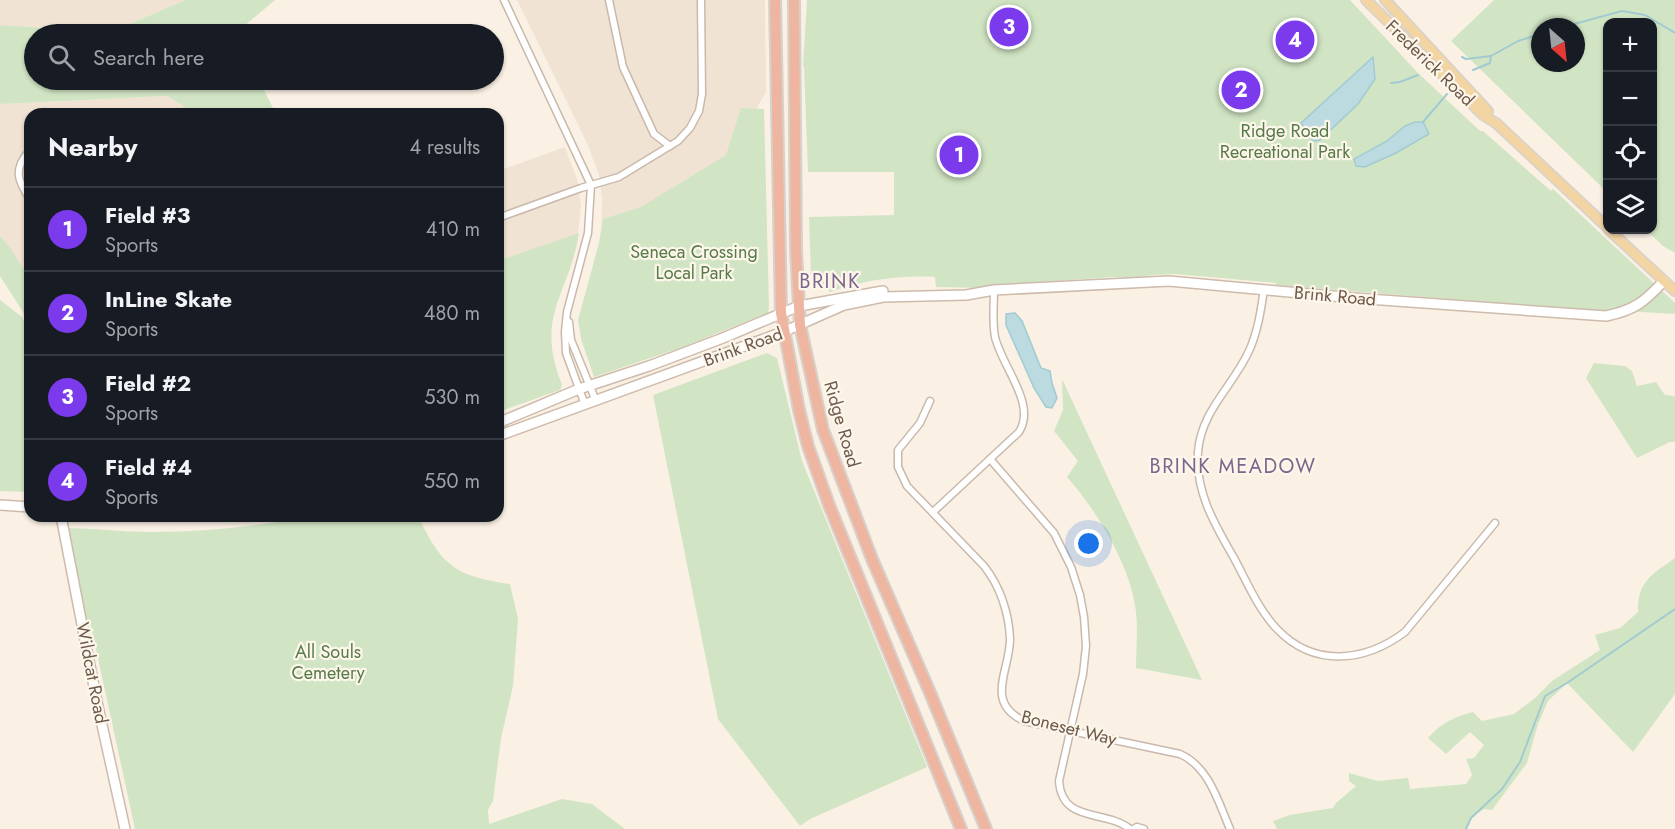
<!DOCTYPE html>
<html lang="en">
<head>
<meta charset="utf-8">
<style>
  body { margin:0; font-family:Jost,sans-serif; background:#242831; color:#f1f3f6 }
  .controls { position:absolute; right:18px; top:18px; display:grid; overflow:hidden; border-radius:12px; box-shadow:0 2px 4px #0004 }
  .controls button { width:54px; height:54px; display:grid; place-items:center; padding:0; border:0; border-bottom:2px solid #363941; background:#171b24; color:#f1f3f6; font:30px sans-serif }
  .compass { position:absolute; left:1531px; top:18px; width:54px; height:54px; border-radius:50%; background:#171b24; box-shadow:0 2px 4px #0004; rotate:153deg }
  .you { position:absolute; left:1089px; top:544px; width:21px; height:21px; margin:-15px; border:4px solid #fff; border-radius:50%; background:#1a73e8; box-shadow:0 0 0 9px #1a73e833 }
  .badge { display:grid; place-items:center; width:39px; height:39px; border-radius:50%; background:#7c3aed; color:#fff; font-size:20px; font-weight:700 }
  .pin { position:absolute; translate:-50% -50%; border:3px solid #fff; box-shadow:0 2px 6px #0006 }
  .list { margin:0; padding:0; list-style:none }
  h2 { display:flex; justify-content:space-between; align-items:center; height:78px; margin:0; padding:0 24px; font-size:26px }
  h2 small { font-size:20px; font-weight:400; color:#9ea1a6 }
  .list li { display:grid; grid-template-columns:39px 1fr auto; gap:18px; align-items:center; box-sizing:border-box; height:84px; padding:0 24px; border-top:2px solid #363941 }
  .list b { display:block; font-size:22px; white-space:nowrap }
  .list p { margin:0; font-size:20px; white-space:nowrap; color:#9ea1a6 }
  .list em { font-size:20px; font-style:normal; color:#9ea1a6 }
  .icon { flex:none; width:33px; height:33px; fill:none; stroke:currentColor; stroke-width:2; stroke-linecap:round; stroke-linejoin:round }
  .map { position:relative; flex:none; width:1675px; height:829px; overflow:hidden }
  .search { position:absolute; background:#171b24; box-shadow:0 2px 4px #0004; left:24px; top:24px; width:480px; height:66px; display:flex; align-items:center; gap:15px; box-sizing:border-box; padding:0 21px; border-radius:33px; color:#9ea1a6; font-size:22px }
  .panel { position:absolute; background:#171b24; box-shadow:0 2px 4px #0004; left:24px; top:108px; width:480px; height:414px; border-radius:18px }
  .map>svg:first-child { display:block }
  .residential { fill:#f0e3d3 }
  .green { fill:#d1e5c4; fill-rule:evenodd }
  .water { fill:#bbdbe1; stroke:#a2cad1; stroke-width:1.5 }
  .lines { fill:none; stroke-linecap:round; stroke-linejoin:round }
  .stream { stroke:#a2cad1; stroke-width:2 }
  .street-casing { stroke:#c9b9ac; stroke-width:9 }
  .secondary-casing { stroke:#cebbac; stroke-width:12 }
  .primary-casing { stroke:#d7d1cd; stroke-width:12 }
  .highway-casing { stroke:#d7d1cd; stroke-width:14 }
  .street { stroke:#fff; stroke-width:6 }
  .secondary { stroke:#fff; stroke-width:9 }
  .primary { stroke:#f2d5a3; stroke-width:9 }
  .highway { stroke:#eeb6a1; stroke-width:10 }
  .labels { text-anchor:middle; stroke-width:4.5; stroke-linejoin:round; paint-order:stroke }
  .street-label { font-size:18px; fill:#6f594c; stroke:#fdf6ea }
  .park-label { font-size:18px; fill:#577a49; stroke:#fdf6ea }
  .neighbourhood-label { font-size:20px; letter-spacing:1.5px; fill:#7e658c; stroke:#fdf6ea }
</style>
</head>
<body>
<div class="map">
<svg width="1675" height="829" viewBox="0 0 1675 829">
  <rect width="100%" height="100%" fill="#faf1e4"/>
  <g class="residential">
    <path d="M 0,0 L 185,0 L 112,32 L 0,25 Z"/>
    <path d="M 517,0 L 765,0 L 766,92 L 727,162 L 646,213 L 601,229 L 602,200 L 599,175 L 587,143 Z"/>
    <path d="M 167,96 L 196,114 L 30,114 L 30,286 L 0,244 L 0,104 Z"/>
    <path d="M 565,147 L 577,179 L 581,206 L 578,235 L 498,264 L 498,171 Z"/>
  </g>
  <g class="green">
    <path d="M 185,0 L 275,0 L 236,33 L 236,34 L 34,34 L 34,80 L 259,80 L 276,114 L 196,114 L 167,96 L 0,104 L 0,25 L 112,32 Z"/>
    <path d="M 807,0 L 1350,0 L 1417,72 L 1480,131 L 1483,131 L 1551,191 L 1553,189 L 1675,303 L 1675,314 L 1606,310 L 1596,311 L 1275,285 L 1277,283 L 1175,274 L 1153,275 L 1132,278 L 1114,277 L 1026,283 L 1027,289 L 936,287 L 935,277 C 899,275 865,280 830,292 L 811,275 L 809,217 L 894,215 L 894,172 L 808,172 L 804,67 L 803,66 Z"/>
    <path d="M 1494,0 L 1675,0 L 1675,253 L 1663,246 L 1646,230 L 1652,230 L 1652,22 L 1608,22 L 1607,192 L 1451,41 ZM 1540,27 L 1576,27 L 1576,63 L 1540,63 Z"/>
    <path d="M 741,108 L 764,109 L 769,307 L 768,313 L 683,347 L 594,377 L 581,339 L 578,320 L 599,243 L 603,219 L 641,207 L 726,155 Z"/>
    <path d="M 579,233 C 569,296 534,315 562,385 L 560,390 L 498,412 L 498,261 Z"/>
    <path d="M 0,236 L 11,249 L 30,280 L 30,323 L 0,276 Z"/>
    <path d="M 0,300 L 22,317 L 30,336 L 30,492 L 0,491 Z"/>
    <path d="M 767,353 L 777,358 L 802,461 L 927,767 L 810,819 L 800,826 L 718,719 L 653,395 Z"/>
    <path d="M 1594,363 L 1625,366 L 1632,371 L 1637,386 L 1656,382 L 1665,395 L 1675,396 L 1675,442 L 1670,442 L 1637,458 L 1586,378 Z"/>
    <path d="M 1062,379 L 1202,680 L 1136,668 C 1136,650 1138,630 1136,612 C 1131,566 1097,511 1067,477 L 1078,461 L 1054,431 L 1063,410 Z"/>
    <path d="M 313,516 L 418,516 C 442,566 455,576 510,584 L 518,619 L 513,686 L 501,738 L 493,801 L 488,810 L 489,824 L 562,799 L 592,804 L 625,829 L 135,829 L 91,626 L 81,619 L 63,528 C 93,528 122,532 152,532 C 206,532 260,526 313,516 Z"/>
    <path d="M 1675,558 L 1675,694 L 1633,752 L 1567,683 L 1548,701 L 1538,724 L 1527,763 L 1492,810 L 1484,809 L 1471,818 L 1466,829 L 1277,829 L 1273,821 L 1290,815 L 1333,808 L 1336,803 L 1356,786 L 1349,781 L 1349,773 L 1378,781 L 1408,778 L 1410,789 L 1466,784 L 1472,775 L 1466,759 L 1474,758 L 1484,745 L 1470,732 L 1446,754 L 1428,738 C 1441,723 1454,717 1473,712 L 1482,721 L 1514,714 L 1535,698 L 1552,681 L 1600,650 L 1595,635 L 1620,628 L 1638,612 C 1637,581 1653,574 1675,558 Z"/>
  </g>
  <g class="water">
    <path d="M 1373,57 L 1375,79 L 1358,104 L 1320,140 L 1313,141 L 1301,123 Z"/>
    <path d="M 1415,122 L 1423,122 L 1429,134 L 1396,153 L 1365,167 L 1356,166 L 1354,159 L 1387,141 L 1405,126 Z"/>
    <path d="M 1015,313 L 1022,321 L 1041,368 L 1050,371 L 1052,383 L 1057,398 L 1052,408 L 1046,407 L 1034,388 L 1006,325 L 1006,314 Z"/>
  </g>
  <g class="lines">
    <g class="stream">
      <path d="M 1563,27 L 1622,11 L 1645,15 L 1675,33"/>
      <path d="M 1462,57 L 1466,59 L 1491,56"/>
      <path d="M 1473,70 L 1490,63 L 1491,56 L 1518,41 L 1540,34"/>
      <path d="M 1391,83 L 1400,82 L 1418,75"/>
      <path d="M 1423,122 L 1447,94"/>
      <path d="M 1466,829 L 1471,818 L 1502,789 L 1520,762 L 1545,696 L 1567,683 L 1675,609"/>
    </g>
    <g class="street-casing">
      <g id="street">
        <path d="M 504,0 L 591,185 L 588,233 L 567,312 L 565,332 L 566,353 L 585,405"/>
        <path d="M 609,0 L 623,67 L 654,134 L 670,146"/>
        <path d="M 30,150 C 13,169 17,180 30,199"/>
        <path d="M 498,218 L 581,188 L 619,177 L 678,141 L 690,128 L 699,111 L 702,94 L 701,0"/>
        <path d="M 1264,289 C 1261,310 1258,331 1249,351 C 1233,386 1201,411 1198,452 C 1195,492 1215,525 1234,558 C 1247,582 1258,609 1277,629 C 1314,668 1365,662 1405,632 L 1495,523"/>
        <path d="M 569,322 L 571,340 L 596,401"/>
        <path d="M 930,401 L 920,423 L 898,450 L 898,467 L 907,486 L 984,566 C 1000,586 1009,613 1010,639 C 1010,671 984,702 1024,721 L 1180,754 C 1209,767 1218,801 1230,829"/>
        <path d="M 990,459 L 1054,533 L 1071,567 L 1080,595 L 1084,617 L 1086,646 L 1083,674 L 1059,781 C 1062,824 1105,809 1130,829"/>
        <path d="M 933,512 L 1019,432 C 1037,404 1002,367 995,337 C 992,321 994,306 994,290"/>
        <path d="M 1133,829 L 1137,827 L 1144,829"/>
      </g>
    </g>
    <g class="secondary-casing">
      <g id="secondary">
        <path d="M 498,423 L 579,389 L 649,366 L 723,338 L 799,306 L 883,291"/>
        <path d="M 498,436 L 783,332 L 844,305 L 883,297 L 966,295 L 994,290 L 1169,281 L 1354,298 L 1606,316 C 1635,310 1644,302 1664,281"/>
        <path d="M 0,505 L 30,507"/>
        <path d="M 61,516 L 97,702 L 125,829"/>
        <path d="M 179,516 L 207,516"/>
      </g>
    </g>
    <g class="primary-casing">
      <g id="primary">
        <path d="M 1366,0 L 1483,115 L 1496,123 L 1608,228"/>
        <path d="M 1385,0 L 1488,111"/>
        <path d="M 1609,230 L 1675,291"/>
      </g>
    </g>
    <g class="highway-casing">
      <g id="highway">
        <path d="M 775,0 L 781,313 L 799,410 L 808,446 L 829,505 L 961,829"/>
        <path d="M 794,0 L 796,250 L 800,325 L 823,430 L 872,559 L 931,695 L 986,829"/>
      </g>
    </g>
    <use href="#street" class="street"/>
    <use href="#secondary" class="secondary"/>
    <use href="#primary" class="primary"/>
    <use href="#highway" class="highway"/>
  </g>
  <g class="labels">
    <g class="street-label">
      <text transform="translate(1430 63) rotate(44)" y="6">Frederick Road</text>
      <text transform="translate(1335 296) rotate(5)" y="6">Brink Road</text>
      <text transform="translate(743 347) rotate(-20)" y="6">Brink Road</text>
      <text transform="translate(842 424) rotate(74)" y="6">Ridge Road</text>
      <text transform="translate(92 673) rotate(79)" y="6">Wildcat Road</text>
      <text transform="translate(1069 728) rotate(14)" y="6">Boneset Way</text>
    </g>
    <g class="park-label">
      <text x="1285" y="137">Ridge Road<tspan x="1285" dy="21">Recreational Park</tspan></text>
      <text x="694" y="258">Seneca Crossing<tspan x="694" dy="21">Local Park</tspan></text>
      <text x="328" y="658">All Souls<tspan x="328" dy="21">Cemetery</tspan></text>
    </g>
    <g class="neighbourhood-label">
      <text x="830" y="288">BRINK</text>
      <text x="1233" y="473">BRINK MEADOW</text>
    </g>
  </g>
</svg>
<div class="controls">
<button>+</button>
<button>−</button>
<button><svg class="icon" aria-label="locate" viewBox="0 0 24 24"><circle cx="12" cy="12" r="6"/><path d="M12 2v4M12 18v4M2 12h4M18 12h4"/></svg></button>
<button><svg class="icon" aria-label="layers" viewBox="0 0 24 24"><path d="M12 4l9 5-9 5-9-5zM3 14l9 5 9-5"/></svg></button>
</div>
<svg class="compass" viewBox="-18 -18 36 36"><path d="M0-13l5 13h-10z" fill="#e53935"/><path d="M0 13l5-13h-10z" fill="#9ea1a6"/></svg>
<div class="you"></div>
<div class="pin badge" style="left:959px;top:155px">1</div>
<div class="pin badge" style="left:1241px;top:90px">2</div>
<div class="pin badge" style="left:1009px;top:27px">3</div>
<div class="pin badge" style="left:1295px;top:40px">4</div>
<div class="search"><svg class="icon" aria-label="search" viewBox="0 0 24 24"><circle cx="10" cy="10" r="6"/><path d="M15 15l6 6"/></svg>Search here</div>
<section class="panel">
<h2>Nearby<small>4 results</small></h2>
<ul class="list">
<li><span class="badge">1</span><div><b>Field #3</b><p>Sports</p></div><em>410 m</em></li>
<li><span class="badge">2</span><div><b>InLine Skate</b><p>Sports</p></div><em>480 m</em></li>
<li><span class="badge">3</span><div><b>Field #2</b><p>Sports</p></div><em>530 m</em></li>
<li><span class="badge">4</span><div><b>Field #4</b><p>Sports</p></div><em>550 m</em></li>
</ul>
</section>
</div>
</body>
</html>
